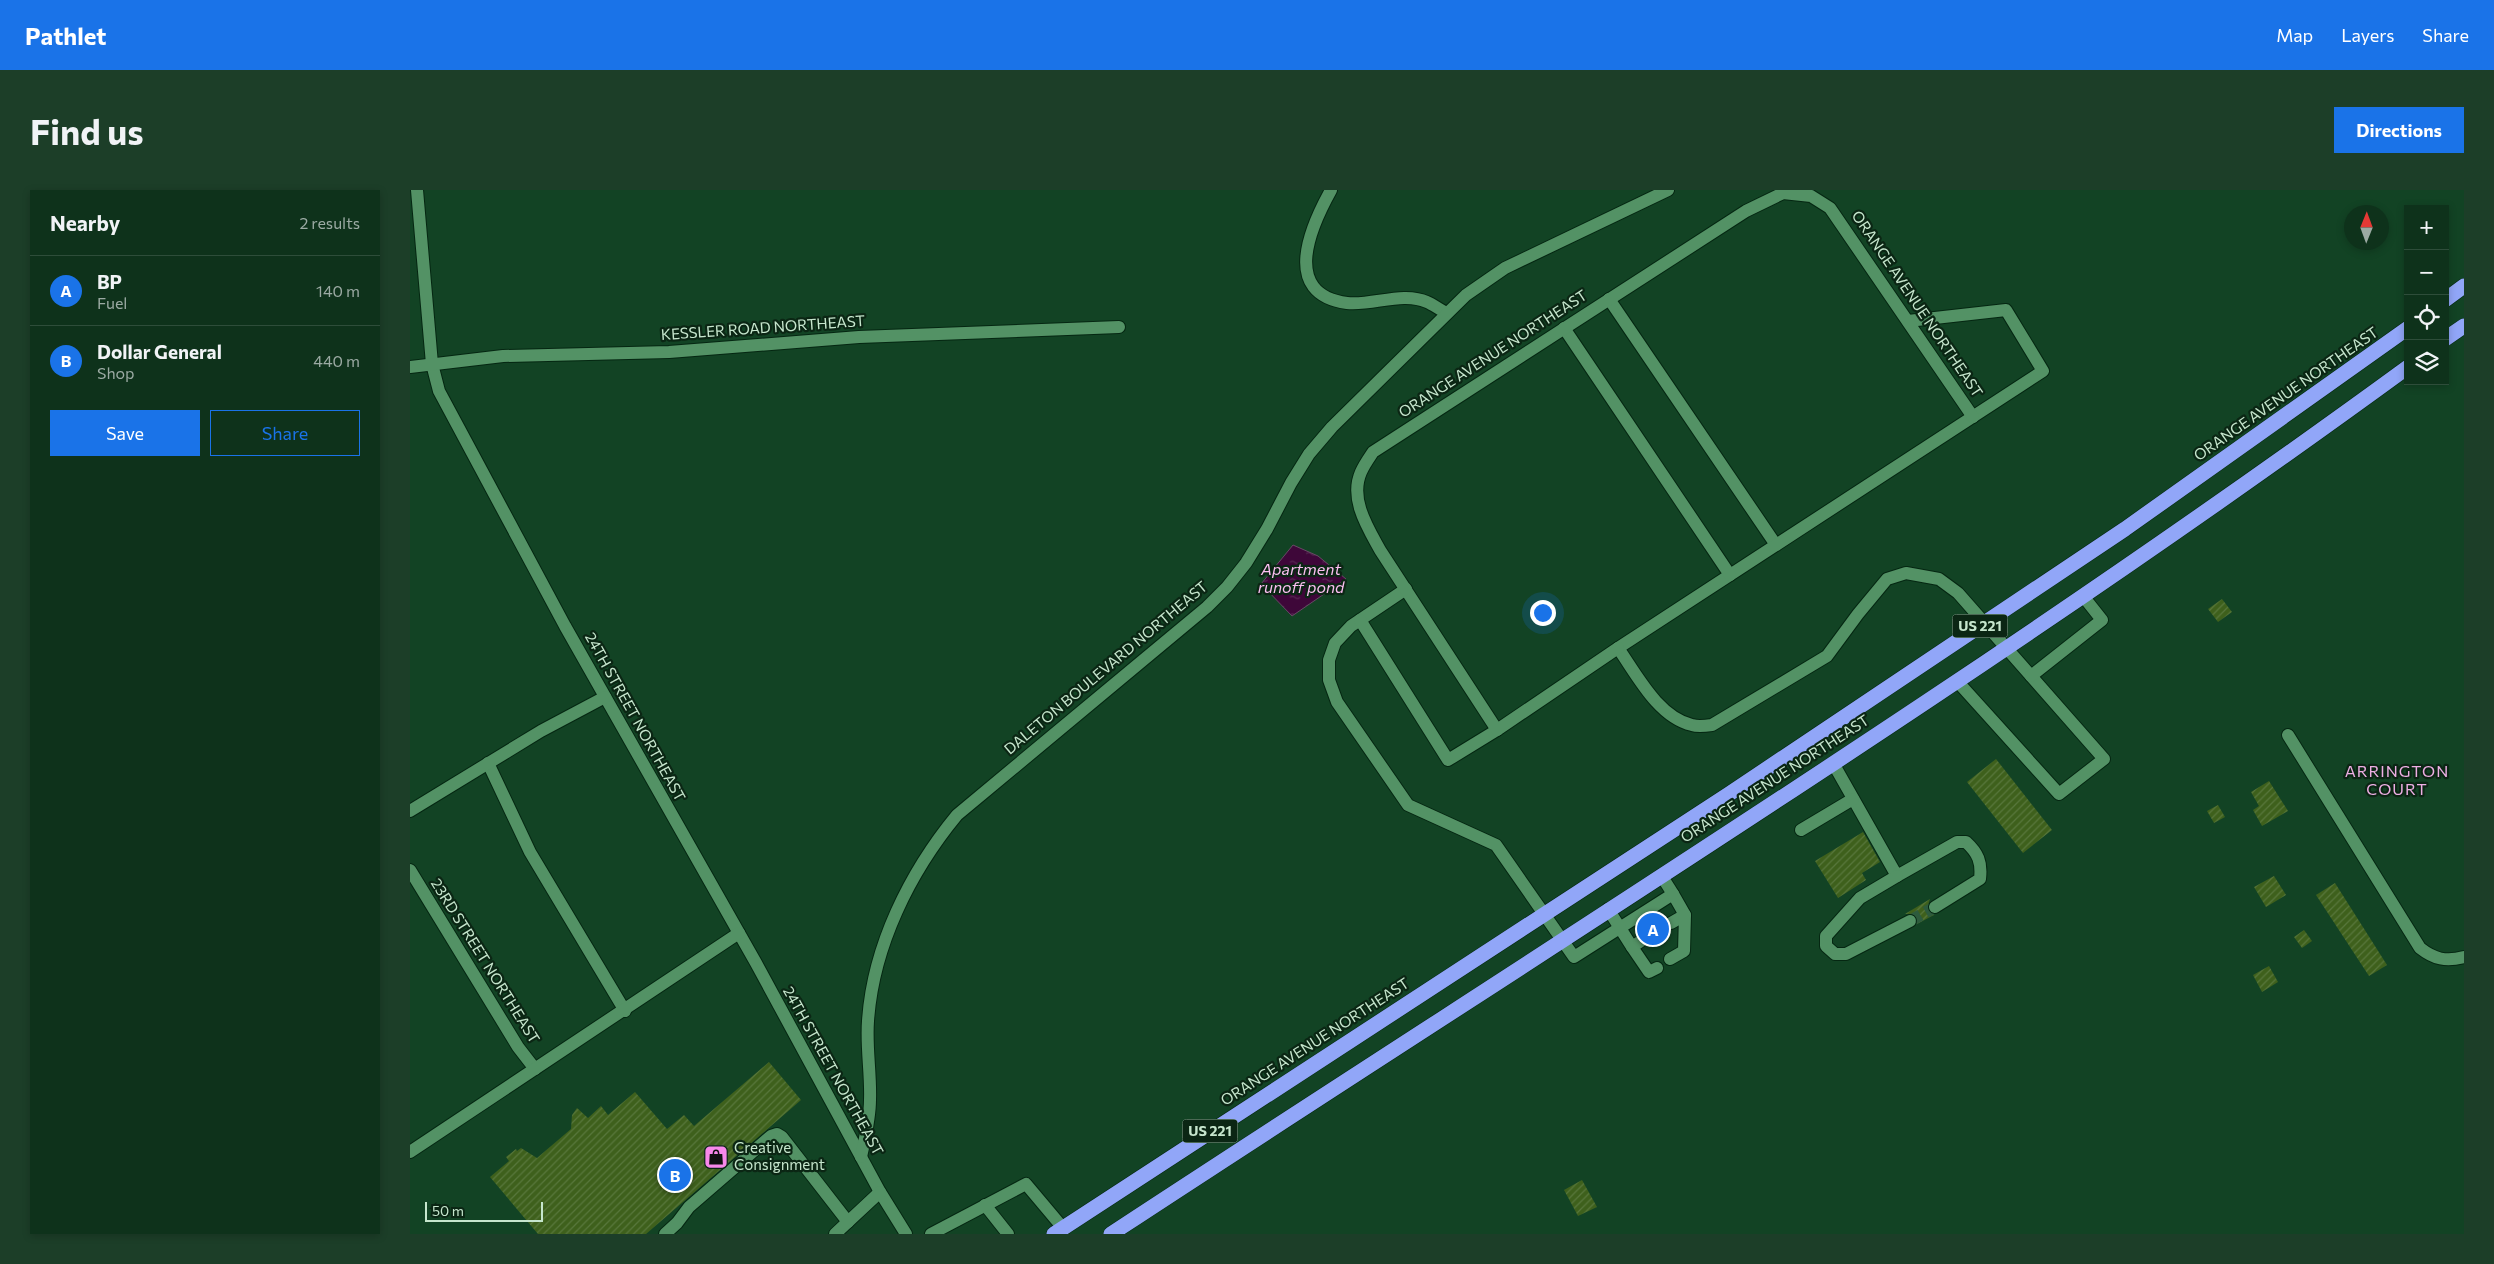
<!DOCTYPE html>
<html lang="en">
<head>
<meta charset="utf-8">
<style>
  body { margin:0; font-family:Commissioner,sans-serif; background:#1c3e28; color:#f1f3f6 }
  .controls { position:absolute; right:15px; top:15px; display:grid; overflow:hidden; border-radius:0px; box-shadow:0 2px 8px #0003 }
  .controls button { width:45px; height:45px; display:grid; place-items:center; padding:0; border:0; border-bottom:1px solid #2e4d3a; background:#0e321b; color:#f1f3f6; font:25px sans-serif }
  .compass { position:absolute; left:1934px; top:15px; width:45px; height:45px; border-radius:50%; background:#0e321b; box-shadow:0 2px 8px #0003; rotate:1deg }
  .scale { position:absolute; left:15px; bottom:12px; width:118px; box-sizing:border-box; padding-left:5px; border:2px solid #c6e6cd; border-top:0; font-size:14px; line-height:18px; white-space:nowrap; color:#c6e6cd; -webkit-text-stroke:4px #0b2614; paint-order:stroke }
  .you { position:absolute; left:1132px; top:422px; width:18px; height:18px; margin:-12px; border:4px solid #fff; border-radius:50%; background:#1a73e8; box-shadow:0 0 0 8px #1a73e833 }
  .badge { display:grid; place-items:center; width:32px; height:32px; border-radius:50%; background:#1a73e8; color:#fff; font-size:16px; font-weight:700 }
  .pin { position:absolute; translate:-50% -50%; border:2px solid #fff; box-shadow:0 1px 5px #0006 }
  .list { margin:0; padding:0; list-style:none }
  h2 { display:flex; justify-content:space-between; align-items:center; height:65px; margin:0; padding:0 20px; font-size:21px }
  h2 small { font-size:16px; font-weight:400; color:#9baaa3 }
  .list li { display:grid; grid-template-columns:32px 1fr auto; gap:15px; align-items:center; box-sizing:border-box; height:70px; padding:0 20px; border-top:1px solid #2e4d3a }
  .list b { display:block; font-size:19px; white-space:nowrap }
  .list p { margin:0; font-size:16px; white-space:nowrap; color:#9baaa3 }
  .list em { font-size:16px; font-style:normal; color:#9baaa3 }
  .actions { display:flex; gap:10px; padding:15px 20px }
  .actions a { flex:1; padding:11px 0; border:1px solid #1a73e8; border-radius:0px; text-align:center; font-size:18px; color:#1a73e8 }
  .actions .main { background:#1a73e8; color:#fff }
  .icon { flex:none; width:28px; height:28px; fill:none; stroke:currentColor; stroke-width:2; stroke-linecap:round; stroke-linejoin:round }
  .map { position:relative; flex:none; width:2054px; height:1044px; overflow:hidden; border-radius:0px }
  header { display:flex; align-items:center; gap:30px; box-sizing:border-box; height:70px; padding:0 25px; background:#1a73e8; color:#fff }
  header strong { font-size:24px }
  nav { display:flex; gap:28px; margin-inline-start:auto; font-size:18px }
  .intro { display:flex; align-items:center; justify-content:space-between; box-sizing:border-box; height:120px; padding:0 30px }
  h1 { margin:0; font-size:35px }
  .button { padding:12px 22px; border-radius:0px; background:#1a73e8; color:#fff; font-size:18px; font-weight:700 }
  main { display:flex; gap:30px; padding:0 30px }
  aside { flex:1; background:#0e321b; border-radius:0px; box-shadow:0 2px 8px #0003 }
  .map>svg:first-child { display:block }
  .water { fill:url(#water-ripples); stroke:#674a65 }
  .building { fill:url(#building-hatch) }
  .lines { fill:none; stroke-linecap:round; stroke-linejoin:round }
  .minor-tunnel { stroke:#2d5b3d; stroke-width:12; stroke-dasharray:12 6; stroke-linecap:butt }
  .minor-casing { stroke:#052712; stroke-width:14 }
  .highway-casing { stroke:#052712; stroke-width:16 }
  .minor { stroke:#539265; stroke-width:12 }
  .highway { stroke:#91a6f8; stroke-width:15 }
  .labels { text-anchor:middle; stroke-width:4.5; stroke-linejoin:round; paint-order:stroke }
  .shield { fill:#0b2614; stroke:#8eac96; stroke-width:1 }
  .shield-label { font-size:14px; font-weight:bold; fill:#c6e6cd }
  .street-label { font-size:15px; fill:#c6e6cd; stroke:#0b2614 }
  .poi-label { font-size:15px; fill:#c6e6cd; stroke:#0b2614; text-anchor:start }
  .water-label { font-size:16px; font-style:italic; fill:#fcbff2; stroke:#0b2614 }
  .neighbourhood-label { font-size:16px; letter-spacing:1px; fill:#eeafe4; stroke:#0b2614 }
</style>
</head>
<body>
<header>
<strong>Pathlet</strong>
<nav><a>Map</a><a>Layers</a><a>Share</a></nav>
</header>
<div class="intro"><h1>Find us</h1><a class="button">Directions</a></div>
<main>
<aside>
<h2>Nearby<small>2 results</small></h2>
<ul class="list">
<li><span class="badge">A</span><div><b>BP</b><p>Fuel</p></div><em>140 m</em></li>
<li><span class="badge">B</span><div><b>Dollar General</b><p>Shop</p></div><em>440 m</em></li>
</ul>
<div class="actions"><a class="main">Save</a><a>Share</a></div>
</aside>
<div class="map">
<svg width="2054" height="1044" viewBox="0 0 2054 1044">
  <defs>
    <pattern id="water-ripples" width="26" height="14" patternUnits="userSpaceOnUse" patternTransform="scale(1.25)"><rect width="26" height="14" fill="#3e0739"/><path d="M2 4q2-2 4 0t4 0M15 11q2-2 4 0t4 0" fill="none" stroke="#582b54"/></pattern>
    <pattern id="building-hatch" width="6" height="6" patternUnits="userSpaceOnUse" patternTransform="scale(1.25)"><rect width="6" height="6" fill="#3e601c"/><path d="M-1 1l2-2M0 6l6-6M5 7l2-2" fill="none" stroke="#58773c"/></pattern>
  </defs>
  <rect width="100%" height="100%" fill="#124324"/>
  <path class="water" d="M 883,355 L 908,366 L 936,389 L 882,426 L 851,394 Z"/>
  <g class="building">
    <path d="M 1812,409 L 1822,422 L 1808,432 L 1798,419 Z"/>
    <path d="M 1586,569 L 1642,640 L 1613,663 L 1557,592 Z"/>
    <path d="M 1859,591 L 1878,621 L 1852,636 L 1843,620 L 1849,616 L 1841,602 Z"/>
    <path d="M 1808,615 L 1815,627 L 1804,633 L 1797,621 Z"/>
    <path d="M 1453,642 L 1470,672 L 1452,683 L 1456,690 L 1428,708 L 1405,671 Z"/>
    <path d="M 1864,686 L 1876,705 L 1856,717 L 1844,697 Z"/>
    <path d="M 1925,693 L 1977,775 L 1959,786 L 1906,705 Z"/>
    <path d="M 1520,709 L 1517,718 L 1524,725 L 1507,734 L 1505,724 L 1495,724 Z"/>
    <path d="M 1894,740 L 1902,751 L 1892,758 L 1884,747 Z"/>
    <path d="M 1859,776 L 1868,792 L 1852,802 L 1843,785 Z"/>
    <path d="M 359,872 L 391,910 L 236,1044 L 128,1044 L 80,987 L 99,971 L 96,967 L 106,959 L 107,961 L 111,958 L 127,968 L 161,939 L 162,925 L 167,918 L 178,928 L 191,916 L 198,925 L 225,902 L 257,939 L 274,925 L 284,936 Z"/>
    <path d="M 1172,990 L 1187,1017 L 1168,1026 L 1154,1000 Z"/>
  </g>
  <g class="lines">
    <g class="minor-tunnel">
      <path d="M 1500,731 L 1525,717"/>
      <path d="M 1231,751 L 1261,733"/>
    </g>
    <g class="minor-casing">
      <g id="minor">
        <path d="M 7,0 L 22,174 L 29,201 L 155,436 L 346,773 L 470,1002 L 496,1044"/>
        <path d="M 921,0 C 901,36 870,104 937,113 C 962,116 993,101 1017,112 C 1024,115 1030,120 1037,123"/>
        <path d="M 1199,109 L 1366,355"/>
        <path d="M 1498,131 L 1596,120 L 1633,181 L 1208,458 C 1227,485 1248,527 1282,535 C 1288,537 1295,536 1302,535 L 1417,466 L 1448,424 L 1477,389 L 1496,383 L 1529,389 L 1548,403 L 1694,569 L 1649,604 L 1547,491"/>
        <path d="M 1154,138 L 1320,385"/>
        <path d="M 0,177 L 93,166 L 259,162 L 449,147 L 709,137"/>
        <path d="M 996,399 L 941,436 L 925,453 L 919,470 L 919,490 L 927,512 L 998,615 L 1086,655 L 1164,767 L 1263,704 L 1251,685"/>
        <path d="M 950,430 L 1038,570 L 1087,540"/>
        <path d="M 1208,458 L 1087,540 L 970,360 C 958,338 939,309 951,282 C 954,275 959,268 963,262 L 1336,21 L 1373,3 L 1401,6 L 1420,18 L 1563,227"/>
        <path d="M 1621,486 L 1692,430 L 1673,406"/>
        <path d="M 1878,545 L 2010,758 C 2024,769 2036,772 2054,767"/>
        <path d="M 78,573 L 120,662 L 215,821"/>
        <path d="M 1423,573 L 1487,686 L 1547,652 L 1556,652 C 1568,663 1572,672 1570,689 L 1525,717"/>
        <path d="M 0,621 L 131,541 L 195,507"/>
        <path d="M 1391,640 L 1443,609"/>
        <path d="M 0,680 L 108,857 L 125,879"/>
        <path d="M 1487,686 L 1450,708 L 1416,746 L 1416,756 L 1425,764 L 1436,764 L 1500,731"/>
        <path d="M 1198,719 L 1222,757 L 1231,751"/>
        <path d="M 1261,733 L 1275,725 L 1263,704"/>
        <path d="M 1222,757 L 1239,782 L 1247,778"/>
        <path d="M 1260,769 L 1274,761 L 1275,725"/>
        <path d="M 0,962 L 329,743"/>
        <path d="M 451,967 C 455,948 460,929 460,910 C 461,884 456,857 458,831 C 463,756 500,682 547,625 L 797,417 L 817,397 L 836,373 L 857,339 L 881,293 L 899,264 L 922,237 L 1056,105 L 1095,78 L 1258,0"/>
        <path d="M 575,1015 L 598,1044"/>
        <path d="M 255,1044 L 267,1033 L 279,1017 L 361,946 L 367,944 L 372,947 L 438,1032"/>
        <path d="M 425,1044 L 470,1002"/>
        <path d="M 521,1044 L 616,994 L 653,1038"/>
      </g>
    </g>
    <g class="highway-casing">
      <g id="highway">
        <path d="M 2035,110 L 2054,96"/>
        <path d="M 2035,149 L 2054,136"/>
        <path d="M 644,1044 L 1319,604 L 1715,339 L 1998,138"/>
        <path d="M 701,1044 C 1135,759 1578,484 1998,177"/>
      </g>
    </g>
    <use href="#minor" class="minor"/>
    <use href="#highway" class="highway"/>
  </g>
  <defs>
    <g id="shop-square" transform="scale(1.25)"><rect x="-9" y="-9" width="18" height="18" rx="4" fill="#f888ea" stroke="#0b2614"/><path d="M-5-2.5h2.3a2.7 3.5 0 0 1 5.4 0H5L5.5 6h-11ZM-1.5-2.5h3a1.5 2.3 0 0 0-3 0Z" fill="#111"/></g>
  </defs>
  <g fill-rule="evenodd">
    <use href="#shop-square" x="306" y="967"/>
  </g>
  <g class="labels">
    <g class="shield">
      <rect x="1542.5" y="424.5" width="55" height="23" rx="4"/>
      <rect x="772.5" y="929.5" width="55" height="23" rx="4"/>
    </g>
    <g class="shield-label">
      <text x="1570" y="441">US 221</text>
      <text x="800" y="946">US 221</text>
    </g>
    <g class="street-label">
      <text transform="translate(1507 114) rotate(56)" y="5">ORANGE AVENUE NORTHEAST</text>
      <text transform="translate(353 138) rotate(-4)" y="5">KESSLER ROAD NORTHEAST</text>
      <text transform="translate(1083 164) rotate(-33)" y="5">ORANGE AVENUE NORTHEAST</text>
      <text transform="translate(1876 204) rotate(-35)" y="5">ORANGE AVENUE NORTHEAST</text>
      <text transform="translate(696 478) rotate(-40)" y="5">DALETON BOULEVARD NORTHEAST</text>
      <text transform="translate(225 527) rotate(61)" y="5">24TH STREET NORTHEAST</text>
      <text transform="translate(1365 589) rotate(-33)" y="5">ORANGE AVENUE NORTHEAST</text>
      <text transform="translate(75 771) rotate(58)" y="5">23RD STREET NORTHEAST</text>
      <text transform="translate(905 852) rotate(-33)" y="5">ORANGE AVENUE NORTHEAST</text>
      <text transform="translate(423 881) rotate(61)" y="5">24TH STREET NORTHEAST</text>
    </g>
    <g class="poi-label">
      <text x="324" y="963">Creative<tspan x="324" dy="17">Consignment</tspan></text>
    </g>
    <g class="water-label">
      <text x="891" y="385">Apartment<tspan x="891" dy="18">runoff pond</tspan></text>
    </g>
    <g class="neighbourhood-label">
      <text x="1987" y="587">ARRINGTON<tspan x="1987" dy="18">COURT</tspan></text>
    </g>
  </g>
</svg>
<div class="controls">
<button>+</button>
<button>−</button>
<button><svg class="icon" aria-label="locate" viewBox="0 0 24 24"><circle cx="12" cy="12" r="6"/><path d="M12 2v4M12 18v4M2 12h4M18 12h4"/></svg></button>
<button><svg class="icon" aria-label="layers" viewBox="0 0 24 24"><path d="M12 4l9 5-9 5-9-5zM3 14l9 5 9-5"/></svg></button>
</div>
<svg class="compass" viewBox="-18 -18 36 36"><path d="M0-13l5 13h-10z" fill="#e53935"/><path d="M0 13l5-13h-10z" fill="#9baaa3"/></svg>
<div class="scale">50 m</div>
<div class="you"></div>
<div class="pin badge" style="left:1243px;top:739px">A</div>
<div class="pin badge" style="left:265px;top:985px">B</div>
</div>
</main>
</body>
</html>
